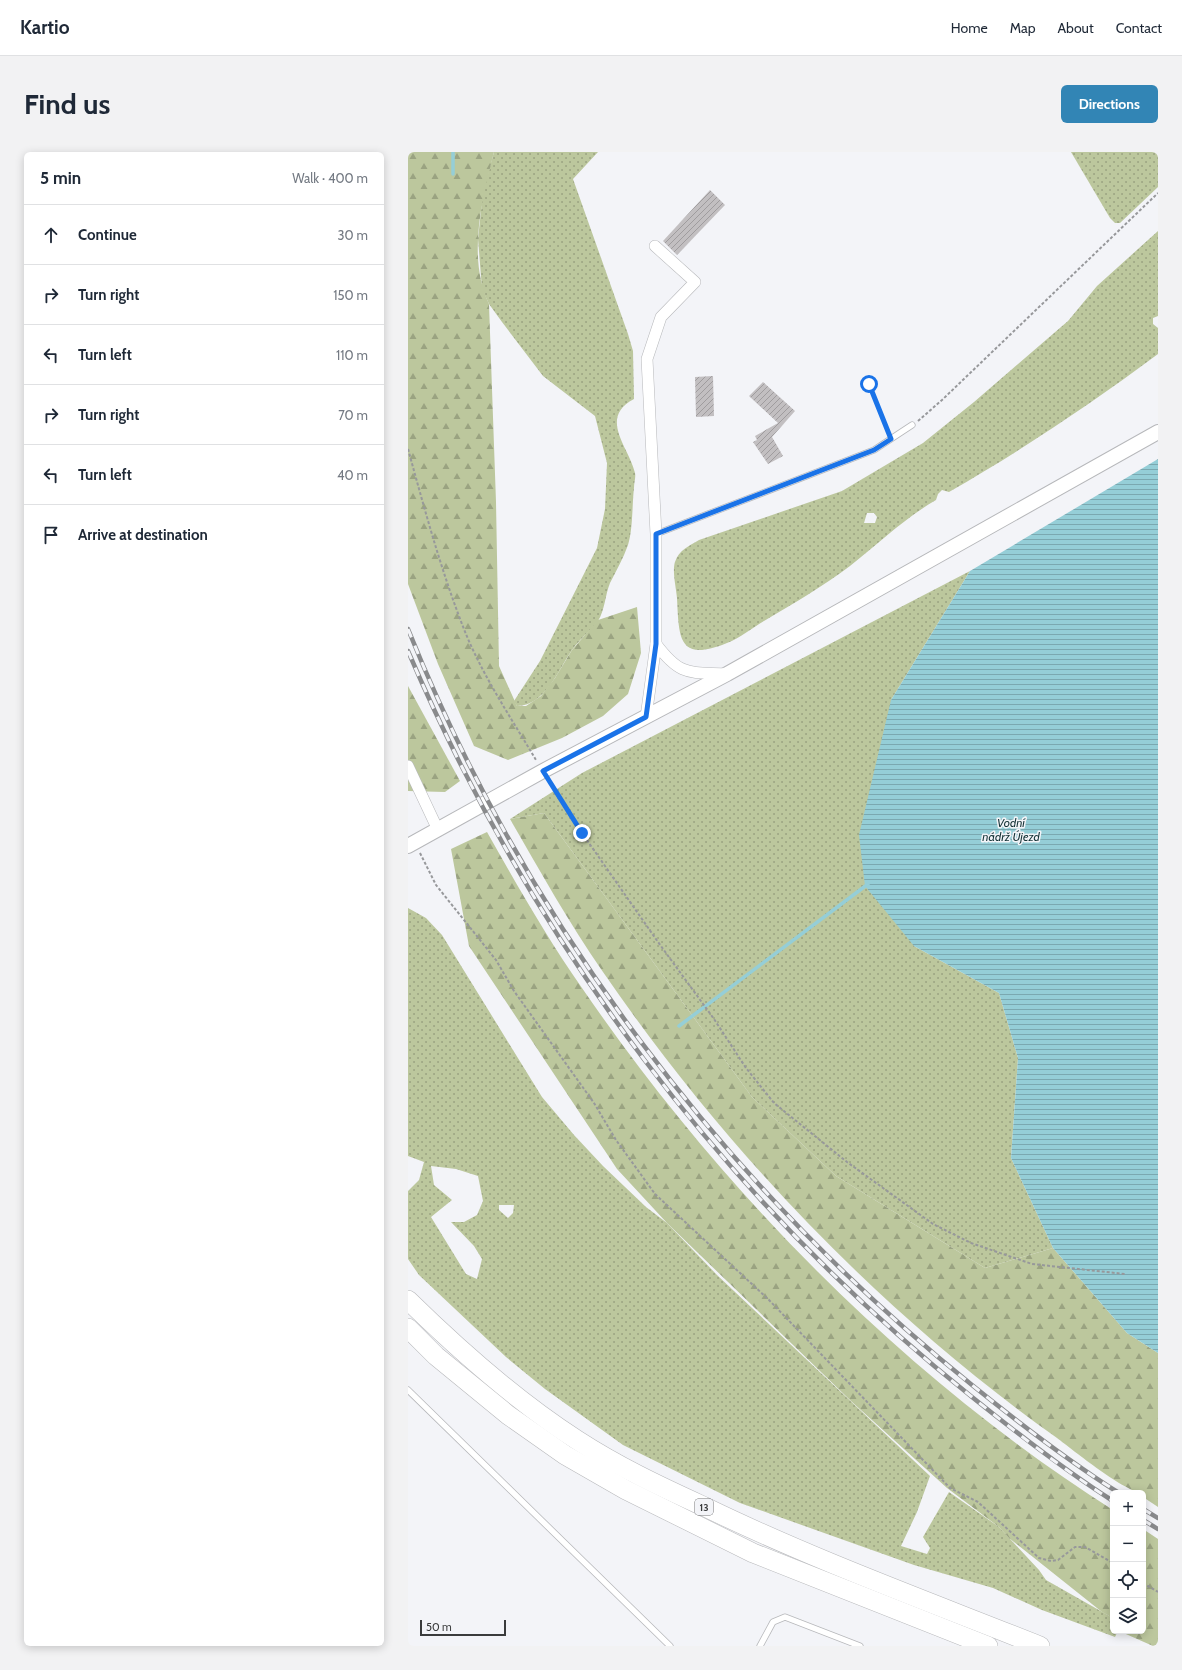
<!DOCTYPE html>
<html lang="en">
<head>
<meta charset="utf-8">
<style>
  body { margin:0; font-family:Cabin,sans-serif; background:#f2f2f3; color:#1f2937 }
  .controls { position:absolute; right:12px; bottom:12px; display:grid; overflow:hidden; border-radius:6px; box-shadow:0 2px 10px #0003 }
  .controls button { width:36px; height:36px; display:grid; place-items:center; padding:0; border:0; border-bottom:1px solid #e0e1e3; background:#fff; color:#1f2937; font:20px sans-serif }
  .scale { position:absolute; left:12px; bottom:10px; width:86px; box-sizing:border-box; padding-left:4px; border:2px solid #3a3b3c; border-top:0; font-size:11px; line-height:14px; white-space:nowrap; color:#3a3b3c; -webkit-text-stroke:3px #f3f4f8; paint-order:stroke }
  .stop { position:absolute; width:12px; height:12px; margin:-9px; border:3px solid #1a73e8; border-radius:50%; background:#fff }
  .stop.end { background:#1a73e8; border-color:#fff; box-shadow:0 1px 4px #0008 }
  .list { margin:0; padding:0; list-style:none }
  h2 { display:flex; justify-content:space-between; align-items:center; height:52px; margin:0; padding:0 16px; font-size:17px }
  h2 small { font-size:13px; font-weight:400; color:#747a83 }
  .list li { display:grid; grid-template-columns:26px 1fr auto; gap:12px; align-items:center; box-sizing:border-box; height:60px; padding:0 16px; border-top:1px solid #e0e1e3 }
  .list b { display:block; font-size:15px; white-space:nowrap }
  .list em { font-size:13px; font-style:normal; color:#747a83 }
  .icon { flex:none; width:22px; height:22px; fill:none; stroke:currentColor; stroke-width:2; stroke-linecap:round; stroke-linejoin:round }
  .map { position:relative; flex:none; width:750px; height:1494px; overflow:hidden; border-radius:6px }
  header { display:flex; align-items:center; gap:24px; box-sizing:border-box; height:56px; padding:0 20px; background:#fff; border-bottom:1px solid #e0e1e3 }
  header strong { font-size:19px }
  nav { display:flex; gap:22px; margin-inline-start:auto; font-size:14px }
  .intro { display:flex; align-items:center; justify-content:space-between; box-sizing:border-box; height:96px; padding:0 24px }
  h1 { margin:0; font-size:28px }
  .button { padding:10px 18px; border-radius:6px; background:#3285b5; color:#fff; font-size:14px; font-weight:700 }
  main { display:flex; gap:24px; padding:0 24px }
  aside { flex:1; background:#fff; border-radius:6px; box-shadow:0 2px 10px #0003 }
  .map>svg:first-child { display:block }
  .grass { fill:url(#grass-dots); fill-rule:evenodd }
  .forest { fill:url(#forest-firs) }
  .water { fill:url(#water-rules) }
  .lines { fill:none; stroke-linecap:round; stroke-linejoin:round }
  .stream { stroke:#95ced7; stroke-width:3.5 }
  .building { fill:url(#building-hatch) }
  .service-casing { stroke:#b7b8bb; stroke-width:7 }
  .minor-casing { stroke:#b7b8bb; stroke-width:12 }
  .tertiary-casing { stroke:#b7b8bb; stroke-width:16 }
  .trunk-casing { stroke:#b7b8bb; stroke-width:20 }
  .path { stroke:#97989b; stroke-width:2; stroke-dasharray:3 2; stroke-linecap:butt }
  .service { stroke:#fff; stroke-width:5.5 }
  .minor { stroke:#fff; stroke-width:11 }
  .tertiary { stroke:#fff; stroke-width:14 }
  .trunk { stroke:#fff; stroke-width:19 }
  .rail-casing { stroke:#898a8c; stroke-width:4.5 }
  .rail { stroke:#f3f4f8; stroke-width:3; stroke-dasharray:9; stroke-linecap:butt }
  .route { stroke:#1a73e8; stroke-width:5 }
  .labels { text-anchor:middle; stroke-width:3; stroke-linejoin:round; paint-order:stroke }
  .shield { fill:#f3f4f8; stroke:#727274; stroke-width:1 }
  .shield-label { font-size:10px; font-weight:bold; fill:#3a3b3c }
  .water-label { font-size:12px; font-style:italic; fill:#143236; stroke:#f3f4f8 }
</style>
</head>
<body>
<header>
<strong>Kartio</strong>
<nav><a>Home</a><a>Map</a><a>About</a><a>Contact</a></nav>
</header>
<div class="intro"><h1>Find us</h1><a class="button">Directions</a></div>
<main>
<aside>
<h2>5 min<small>Walk · 400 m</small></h2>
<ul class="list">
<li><svg class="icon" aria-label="ahead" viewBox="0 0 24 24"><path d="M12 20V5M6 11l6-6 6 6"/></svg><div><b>Continue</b></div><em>30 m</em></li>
<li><svg class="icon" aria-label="right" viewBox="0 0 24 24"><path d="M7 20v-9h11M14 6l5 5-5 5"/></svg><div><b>Turn right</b></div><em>150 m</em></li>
<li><svg class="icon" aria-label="left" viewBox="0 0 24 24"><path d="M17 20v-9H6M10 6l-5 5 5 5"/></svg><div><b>Turn left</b></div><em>110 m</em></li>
<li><svg class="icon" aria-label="right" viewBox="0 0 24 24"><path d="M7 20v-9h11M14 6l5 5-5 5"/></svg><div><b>Turn right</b></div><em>70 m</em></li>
<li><svg class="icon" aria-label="left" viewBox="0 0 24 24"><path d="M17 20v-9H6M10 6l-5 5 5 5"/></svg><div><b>Turn left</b></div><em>40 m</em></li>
<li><svg class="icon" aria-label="arrive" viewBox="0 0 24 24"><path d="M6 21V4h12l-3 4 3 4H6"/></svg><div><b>Arrive at destination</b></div></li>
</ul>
</aside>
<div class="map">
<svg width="750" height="1494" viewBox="0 0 750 1494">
  <defs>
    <pattern id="grass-dots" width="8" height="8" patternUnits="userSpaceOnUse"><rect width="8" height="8" fill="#bcc79d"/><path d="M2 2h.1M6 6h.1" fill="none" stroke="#9aa381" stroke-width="1.8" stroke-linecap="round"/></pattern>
    <pattern id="forest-firs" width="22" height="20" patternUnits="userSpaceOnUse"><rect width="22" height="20" fill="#bcc79d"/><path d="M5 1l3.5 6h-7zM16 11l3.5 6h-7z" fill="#9aa381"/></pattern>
    <pattern id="water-rules" width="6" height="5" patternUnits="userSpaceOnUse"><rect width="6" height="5" fill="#95ced7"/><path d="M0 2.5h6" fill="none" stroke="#7ba8b0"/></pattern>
    <pattern id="building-hatch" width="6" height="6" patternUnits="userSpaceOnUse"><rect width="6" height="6" fill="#c2bfc1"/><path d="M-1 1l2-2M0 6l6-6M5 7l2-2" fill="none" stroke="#9f9c9e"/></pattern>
  </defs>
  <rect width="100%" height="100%" fill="#f3f4f8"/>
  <g class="grass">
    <path d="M 86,0 L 190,0 L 165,27 L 220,182 L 225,199 L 226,247 C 190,266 221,295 227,321 C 228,325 226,331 226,336 C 224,353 225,377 220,393 C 215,407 208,419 202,431 C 197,443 197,458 190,469 C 182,479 171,488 164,498 C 150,518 138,553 109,554 L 106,549 L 132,509 L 189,396 L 197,357 L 199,311 L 187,264 L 135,224 L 94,170 L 81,152 L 74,137 L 70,87 L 75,40 Z"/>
    <path d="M 663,0 L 750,0 L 750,35 L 712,71 L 707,71 L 702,66 Z"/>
    <path d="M 750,79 L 750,164 L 745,166 L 745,172 L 750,176 L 750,202 C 683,252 614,298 541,340 L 534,338 L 530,342 L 528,348 C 497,366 471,391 442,414 C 415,434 385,452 356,469 C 344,476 332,486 319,491 C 270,511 271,486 269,446 C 268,435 264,419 267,410 C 271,398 281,394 291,388 L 434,339 L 515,291 L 566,250 L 660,169 L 689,134 ZM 459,361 L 466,361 L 469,365 L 467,371 L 456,371 Z"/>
    <path d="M 562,419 L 483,548 L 506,794 L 591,841 L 610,906 L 603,1006 L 645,1096 L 577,1116 L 428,1024 L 344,945 L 136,661 L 102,667 L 174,621 Z"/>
    <path d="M 0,756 L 18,766 L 34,783 L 134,945 L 166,983 L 195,1014 L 238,1055 L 259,1071 L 309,1123 L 522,1324 L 509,1360 L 493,1394 L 519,1402 L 522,1396 L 515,1385 L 541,1340 L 591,1375 L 631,1418 L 638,1428 L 705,1466 L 705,1479 L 710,1479 L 707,1485 L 634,1458 L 585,1436 L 506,1413 L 332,1351 L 215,1293 L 137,1237 L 98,1205 L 11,1123 L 0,1107 L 0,1039 L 11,1028 L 16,1010 L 0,1004 ZM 23,1014 L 48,1017 L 70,1024 L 75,1049 L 69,1063 L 56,1070 L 43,1070 L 66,1094 L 74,1107 L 69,1127 L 58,1122 L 23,1065 L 44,1048 L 26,1033 ZM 91,1053 L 106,1053 L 105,1061 L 100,1066 L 91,1058 Z"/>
  </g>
  <g class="forest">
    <path d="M 0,0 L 86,0 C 74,48 59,105 81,152 L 88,350 L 91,514 L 109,554 L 118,554 L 133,544 L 147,526 L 164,498 L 190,468 L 229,455 L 233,501 L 220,542 L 195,564 L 154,586 L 100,608 L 66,594 L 30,512 L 0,432 Z"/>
    <path d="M 0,534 L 52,629 L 37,640 L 0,639 Z"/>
    <path d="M 136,661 L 344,945 L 428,1024 L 577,1116 L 645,1096 L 719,1181 L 750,1201 L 750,1355 L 735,1345 L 735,1341 C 718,1341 665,1298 649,1286 C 472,1160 318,999 195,820 C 161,771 132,719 102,667 Z"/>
    <path d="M 79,680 C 109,733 139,786 174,836 C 314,1040 496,1225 705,1358 L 705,1466 L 694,1460 L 601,1386 L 591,1375 L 539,1336 L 444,1250 L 259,1071 L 209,1017 L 61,794 L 43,697 Z"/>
    <path d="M 735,1377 L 750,1387 L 750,1494 L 745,1494 L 711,1479 L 735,1479 Z"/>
  </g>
  <path class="water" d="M 750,307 L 750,1201 L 719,1181 L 645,1096 L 603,1006 L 610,906 L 591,841 L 506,794 L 457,734 L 451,683 L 483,548 L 562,419 Z"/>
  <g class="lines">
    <g class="stream">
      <path d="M 45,22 L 45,0"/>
      <path d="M 271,874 L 460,732"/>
    </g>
  </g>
  <g class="building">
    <path d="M 302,38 L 317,53 L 269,103 L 255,89 Z"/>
    <path d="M 305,224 L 306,264 L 288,265 L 287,225 Z"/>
    <path d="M 355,230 L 387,259 L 364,285 L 375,304 L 360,312 L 345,290 L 349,288 L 347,284 L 370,271 L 341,244 Z"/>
  </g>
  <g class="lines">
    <g class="service-casing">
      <g id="service">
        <path d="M 248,382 L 466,298 L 504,273"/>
        <path d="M 0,1238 L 262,1494"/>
        <path d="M 352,1494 L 365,1470 L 377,1465 L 452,1494"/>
      </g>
    </g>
    <g class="minor-casing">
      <g id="minor">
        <path d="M 247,94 L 287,130 L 253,165 L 239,207 L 248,382 L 248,492"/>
        <path d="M 238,565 L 248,492 C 273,525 281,520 319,522"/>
        <path d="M 0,614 L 30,678"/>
      </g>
    </g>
    <g class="tertiary-casing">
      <path id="tertiary" d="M 0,694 L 135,619 L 319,522 L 750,280"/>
    </g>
    <g class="trunk-casing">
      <g id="trunk">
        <path d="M 0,1148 C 52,1199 107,1248 169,1288 C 209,1314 251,1334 295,1354 C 404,1407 519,1449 632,1494"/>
        <path d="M 0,1176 L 28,1204 L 100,1263 L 157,1303 L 218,1338 L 345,1401 L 580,1494"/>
      </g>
    </g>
    <g class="path">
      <path d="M 461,232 L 480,279"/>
      <path d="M 510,269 L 534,248 L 750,41"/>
      <path d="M 0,297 C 16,355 32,415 54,472 C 72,520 102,564 128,608"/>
      <path d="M 141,629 L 174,681 L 250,790 L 306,867 L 338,916 L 366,951 L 439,1010 L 525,1072 L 563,1091 L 624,1112 L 717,1122"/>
      <path d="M 12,701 L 28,733 L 88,808 L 106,839 L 186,951 L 208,988 L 247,1042 L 360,1147 L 542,1336 L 570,1350 L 631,1406 L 643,1409 L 650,1408 L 667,1395 L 677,1395 L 705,1411"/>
      <path d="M 735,1431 L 750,1440"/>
    </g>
    <use href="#service" class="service"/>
    <use href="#minor" class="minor"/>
    <use href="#tertiary" class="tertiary"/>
    <use href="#trunk" class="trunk"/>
    <g class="rail-casing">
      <g id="rail">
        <path d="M 0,477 C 118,771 317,1034 564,1233 C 611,1271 659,1308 711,1341"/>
        <path d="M 0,499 C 124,790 317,1048 564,1245 C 610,1282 656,1318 705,1349"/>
        <path d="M 735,1357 L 750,1366"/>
        <path d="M 735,1368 L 750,1377"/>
      </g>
    </g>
    <use href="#rail" class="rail"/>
  </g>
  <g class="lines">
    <path class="route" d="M 174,681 L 135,619 L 238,565 L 248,492 L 248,382 L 466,298 L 483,287 L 461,232"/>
  </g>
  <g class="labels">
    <rect class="shield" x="287" y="1347" width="18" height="16" rx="3"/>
    <g class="shield-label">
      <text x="296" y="1359">13</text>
    </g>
    <g class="water-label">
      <text x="603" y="675">Vodní<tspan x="603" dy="14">nádrž Újezd</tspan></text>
    </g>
  </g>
</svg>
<div class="controls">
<button>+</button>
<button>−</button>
<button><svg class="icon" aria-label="locate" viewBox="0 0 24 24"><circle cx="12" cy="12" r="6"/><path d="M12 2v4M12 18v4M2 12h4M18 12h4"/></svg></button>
<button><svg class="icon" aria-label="layers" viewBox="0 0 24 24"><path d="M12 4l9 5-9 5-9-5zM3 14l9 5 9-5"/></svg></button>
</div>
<div class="scale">50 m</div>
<div class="stop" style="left:461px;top:232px"></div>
<div class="stop end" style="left:174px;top:681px"></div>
</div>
</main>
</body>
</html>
